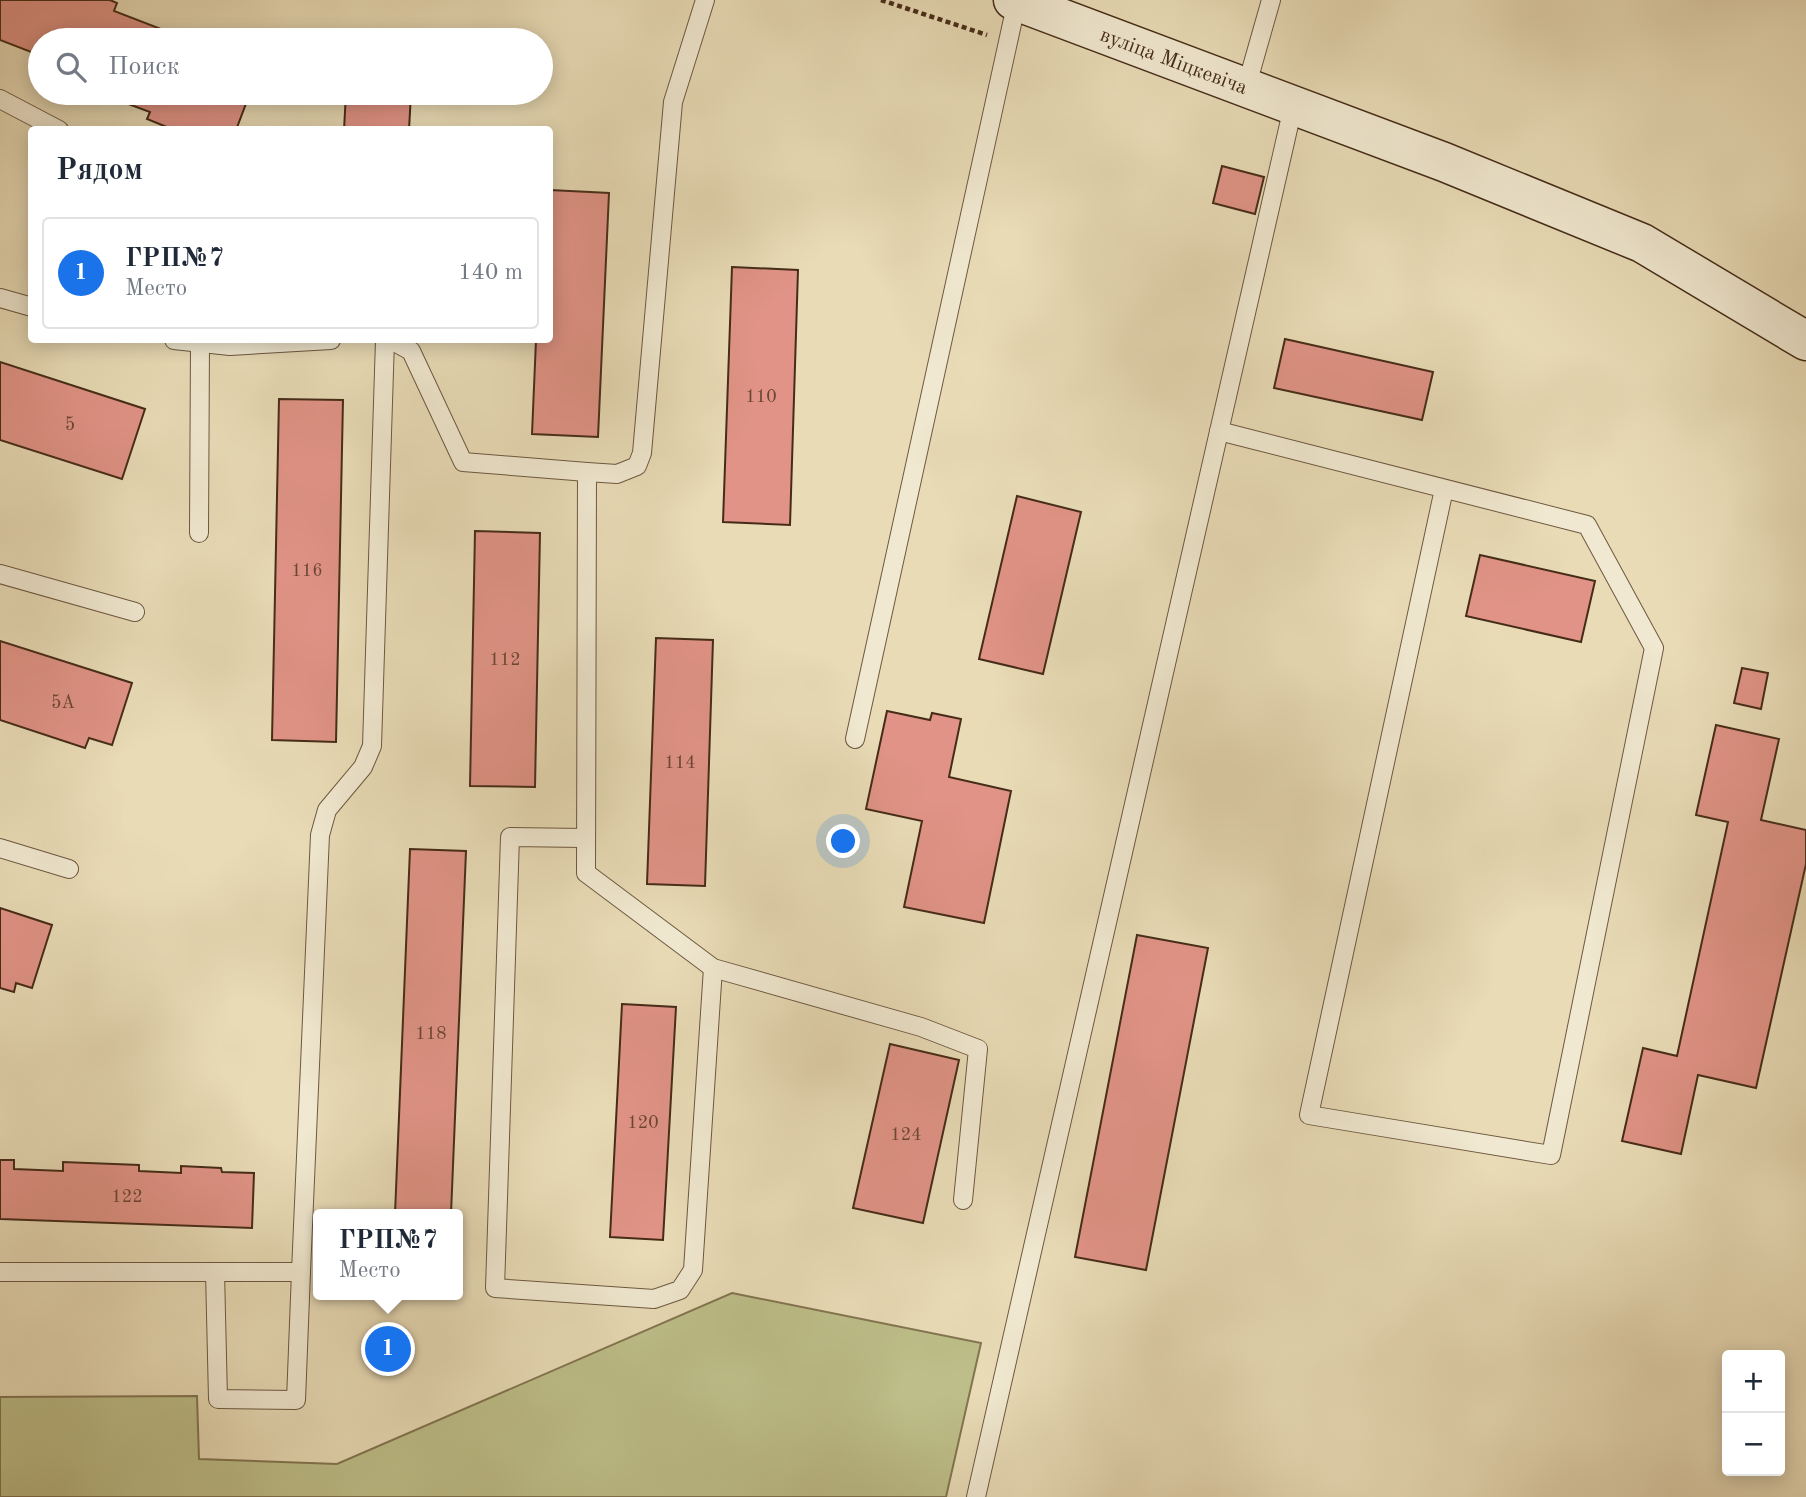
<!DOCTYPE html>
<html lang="ru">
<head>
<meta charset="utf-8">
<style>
  body { margin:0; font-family:"Old Standard TT",serif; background:#f2f2f3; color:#1f2937 }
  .controls { position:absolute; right:21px; bottom:21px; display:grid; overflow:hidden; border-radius:7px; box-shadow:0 4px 18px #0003 }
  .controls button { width:63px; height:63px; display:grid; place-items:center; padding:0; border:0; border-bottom:2px solid #e0e1e3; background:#fff; color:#1f2937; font:35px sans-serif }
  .you { position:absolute; left:844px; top:842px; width:24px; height:24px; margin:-18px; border:5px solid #fff; border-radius:50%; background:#1a73e8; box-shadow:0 0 0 10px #1a73e833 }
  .badge { display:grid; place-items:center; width:46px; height:46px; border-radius:50%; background:#1a73e8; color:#fff; font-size:23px; font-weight:700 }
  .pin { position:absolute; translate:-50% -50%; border:4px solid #fff; box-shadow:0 2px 7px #0006 }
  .popup { position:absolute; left:313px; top:1209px; width:150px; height:91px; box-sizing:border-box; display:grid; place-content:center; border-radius:7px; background:#fff; filter:drop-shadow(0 2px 5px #0005); font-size:23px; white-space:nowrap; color:#747a83 }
  .popup b { font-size:26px; color:#1f2937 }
  .popup::after { content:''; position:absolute; left:50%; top:100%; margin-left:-14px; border:14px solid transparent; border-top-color:#fff }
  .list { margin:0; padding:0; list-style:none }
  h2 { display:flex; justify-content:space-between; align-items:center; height:91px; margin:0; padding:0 28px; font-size:30px }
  h2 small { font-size:23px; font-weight:400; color:#747a83 }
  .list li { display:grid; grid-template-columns:46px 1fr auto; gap:21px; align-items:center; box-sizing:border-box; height:112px; margin:0 14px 14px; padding:0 14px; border:2px solid #e0e1e3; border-radius:7px }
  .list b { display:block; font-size:26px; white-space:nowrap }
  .list p { margin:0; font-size:23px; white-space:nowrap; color:#747a83 }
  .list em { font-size:23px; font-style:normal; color:#747a83 }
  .icon { flex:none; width:38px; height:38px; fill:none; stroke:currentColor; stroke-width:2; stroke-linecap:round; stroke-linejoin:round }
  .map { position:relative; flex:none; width:1806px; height:1497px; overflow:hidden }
  .search { position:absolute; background:#fff; box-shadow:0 4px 18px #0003; left:28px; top:28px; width:525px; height:77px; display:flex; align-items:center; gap:18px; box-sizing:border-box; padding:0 24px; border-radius:38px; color:#747a83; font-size:26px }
  .panel { position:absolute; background:#fff; box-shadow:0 4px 18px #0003; left:28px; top:126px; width:525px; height:217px; border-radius:7px }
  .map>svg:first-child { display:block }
  .green { fill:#bdbe89; stroke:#827550; stroke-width:2 }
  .building { fill:#e09386; stroke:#462c18; stroke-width:2 }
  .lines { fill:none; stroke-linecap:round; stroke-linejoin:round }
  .lane-casing { stroke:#6e5840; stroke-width:20 }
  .secondary-casing { stroke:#462c18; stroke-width:41 }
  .path { stroke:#462c18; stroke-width:4.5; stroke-dasharray:5 3.5; stroke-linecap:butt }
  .lane { stroke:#f0e8d0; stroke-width:18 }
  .secondary { stroke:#f0e8d0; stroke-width:38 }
  .labels { text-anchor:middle; stroke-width:7; stroke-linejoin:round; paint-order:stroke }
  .number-label { font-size:18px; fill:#6c4634 }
  .street-label { font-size:21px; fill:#462c18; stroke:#f0e8d0 }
</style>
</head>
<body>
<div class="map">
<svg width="1806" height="1497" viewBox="0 0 1806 1497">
  <rect width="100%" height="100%" fill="#e8dbb6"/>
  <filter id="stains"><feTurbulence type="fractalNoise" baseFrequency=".00286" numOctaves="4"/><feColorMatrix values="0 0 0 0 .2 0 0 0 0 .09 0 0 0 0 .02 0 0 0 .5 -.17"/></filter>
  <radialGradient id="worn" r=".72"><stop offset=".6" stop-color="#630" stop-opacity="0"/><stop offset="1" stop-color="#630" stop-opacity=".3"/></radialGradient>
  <path class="green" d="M 732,1293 L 981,1343 L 946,1497 L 0,1497 L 0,1397 L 197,1396 L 199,1459 L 337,1464 Z"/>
  <g class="building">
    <path d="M 0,0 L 110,0 L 117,3 L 114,11 L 174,34 L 172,40 L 40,40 L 40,63 L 32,60 L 34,53 L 0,40 Z"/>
    <path d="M 99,93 L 250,93 L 236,130 L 174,130 L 147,119 L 150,112 Z"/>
    <path d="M 346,93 L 411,93 L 409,130 L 344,130 Z"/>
    <path d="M 1222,166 L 1264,177 L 1255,214 L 1213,203 Z"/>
    <path d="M 550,190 L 609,193 L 598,437 L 532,434 L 536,340 L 550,340 Z"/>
    <path d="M 732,267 L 798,270 L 790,525 L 723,522 Z"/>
    <path d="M 1285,339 L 1433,372 L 1422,420 L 1274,388 Z"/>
    <path d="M 0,362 L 145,409 L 122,479 L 0,440 Z"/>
    <path d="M 279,399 L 343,400 L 336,742 L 272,740 Z"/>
    <path d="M 1017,496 L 1081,512 L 1043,674 L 979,659 Z"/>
    <path d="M 475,531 L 540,533 L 535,787 L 470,786 Z"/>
    <path d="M 1480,555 L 1595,581 L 1581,642 L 1466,616 Z"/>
    <path d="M 656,638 L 713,640 L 705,886 L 647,884 Z"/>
    <path d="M 0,641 L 132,683 L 112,745 L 89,738 L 85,748 L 0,720 Z"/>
    <path d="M 1742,668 L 1768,673 L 1761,709 L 1734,703 Z"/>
    <path d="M 887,711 L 930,720 L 932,713 L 961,719 L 949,777 L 1011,791 L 984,923 L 904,907 L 922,821 L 866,809 Z"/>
    <path d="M 1716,725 L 1779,739 L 1761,820 L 1806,830 L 1806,864 L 1756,1088 L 1698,1075 L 1681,1154 L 1622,1141 L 1643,1048 L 1677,1056 L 1728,822 L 1696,815 Z"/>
    <path d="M 410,849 L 466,851 L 451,1214 L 395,1214 Z"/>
    <path d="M 0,908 L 52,925 L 32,988 L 16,983 L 14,992 L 0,988 Z"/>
    <path d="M 1137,935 L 1208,948 L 1146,1270 L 1075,1257 Z"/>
    <path d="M 622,1004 L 676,1007 L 663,1240 L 610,1237 Z"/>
    <path d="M 890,1044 L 959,1060 L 923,1223 L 853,1208 Z"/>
    <path d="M 0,1160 L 14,1160 L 14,1169 L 63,1171 L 63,1162 L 139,1165 L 139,1171 L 181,1173 L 181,1166 L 221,1168 L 222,1172 L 254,1173 L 252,1228 L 0,1219 Z"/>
    <path d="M 375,1331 L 401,1331 L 401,1368 L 376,1368 Z"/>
  </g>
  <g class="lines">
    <g class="lane-casing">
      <g id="lane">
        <path d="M 705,0 L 673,102 L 642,453 L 637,466 L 617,474 L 587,472 L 586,873 L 713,968 L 921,1027 L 978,1049 L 963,1200"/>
        <path d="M 1246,88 L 1271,0"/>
        <path d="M 0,99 L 59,130"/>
        <path d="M 0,298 L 32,307"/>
        <path d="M 174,340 L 230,346 L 331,340"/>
        <path d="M 391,340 L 411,351 L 463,462 L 587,472"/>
        <path d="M 1219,431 L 1587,525 L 1654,648 L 1551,1155 L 1309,1115 L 1444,489"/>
        <path d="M 199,533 L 200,343"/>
        <path d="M 0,574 L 135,612"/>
        <path d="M 855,739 L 1017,1"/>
        <path d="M 585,838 L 510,837 L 495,1288 L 654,1299 L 680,1290 L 693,1270 L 713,968"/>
        <path d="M 0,848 L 69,869"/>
        <path d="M 0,1272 L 301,1272 L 320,835 L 327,810 L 363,767 L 372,746 L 385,340"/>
        <path d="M 215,1272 L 218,1399 L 296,1400 L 301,1272"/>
        <path d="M 976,1497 L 1293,107"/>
      </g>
    </g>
    <g class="secondary-casing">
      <g id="secondary">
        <path id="s1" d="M 1013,0 L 1444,162 L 1642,243 L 1806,341"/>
      </g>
    </g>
    <path class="path" d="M 881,0 L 987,35"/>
    <use href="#lane" class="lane"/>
    <use href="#secondary" class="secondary"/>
  </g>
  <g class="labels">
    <g class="number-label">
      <text x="761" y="402">110</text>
      <text x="70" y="430">5</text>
      <text x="307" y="576">116</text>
      <text x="505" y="665">112</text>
      <text x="63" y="708">5А</text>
      <text x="680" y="768">114</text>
      <text x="431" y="1039">118</text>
      <text x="643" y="1128">120</text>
      <text x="906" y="1140">124</text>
      <text x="127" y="1202">122</text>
    </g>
    <g class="street-label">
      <text dy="7" stroke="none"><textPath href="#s1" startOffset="172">вуліца Міцкевіча</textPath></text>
    </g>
  </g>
  <rect width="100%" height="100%" filter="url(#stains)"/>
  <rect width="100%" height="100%" fill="url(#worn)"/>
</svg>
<div class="controls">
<button>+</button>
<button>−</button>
</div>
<div class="you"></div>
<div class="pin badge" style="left:388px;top:1349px">1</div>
<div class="popup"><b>ГРП№7</b>Место</div>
<div class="search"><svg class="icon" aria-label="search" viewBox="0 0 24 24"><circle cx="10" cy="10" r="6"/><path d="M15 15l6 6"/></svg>Поиск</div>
<section class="panel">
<h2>Рядом<small></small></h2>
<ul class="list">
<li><span class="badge">1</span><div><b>ГРП№7</b><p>Место</p></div><em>140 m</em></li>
</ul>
</section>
</div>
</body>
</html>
